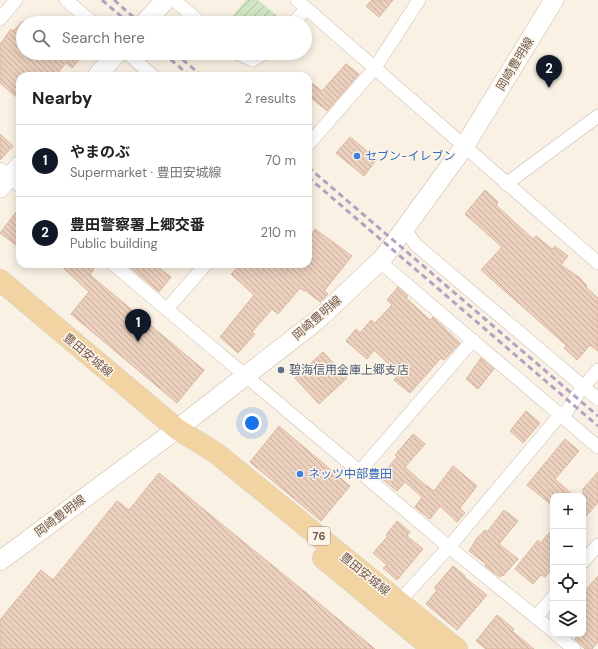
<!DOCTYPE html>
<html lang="en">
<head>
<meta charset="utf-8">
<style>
  body { margin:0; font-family:"DM Sans","Noto Sans JP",sans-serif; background:#f6f6f6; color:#202124 }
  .controls { position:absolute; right:12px; bottom:12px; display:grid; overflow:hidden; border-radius:8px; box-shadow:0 2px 10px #0003 }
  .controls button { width:36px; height:36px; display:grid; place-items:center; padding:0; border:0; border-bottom:1px solid #e0e0e0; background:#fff; color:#202124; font:20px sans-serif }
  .you { position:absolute; left:252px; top:423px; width:14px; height:14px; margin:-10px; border:3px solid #fff; border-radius:50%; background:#1a73e8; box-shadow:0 0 0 6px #1a73e833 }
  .badge { display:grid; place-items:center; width:26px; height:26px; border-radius:50%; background:#111827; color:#fff; font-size:13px; font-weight:700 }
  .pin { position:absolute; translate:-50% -33px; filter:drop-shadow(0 1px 2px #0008) }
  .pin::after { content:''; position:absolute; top:21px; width:14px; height:12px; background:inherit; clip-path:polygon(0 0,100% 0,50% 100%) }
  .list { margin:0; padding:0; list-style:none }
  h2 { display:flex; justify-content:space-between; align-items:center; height:52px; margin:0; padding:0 16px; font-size:17px }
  h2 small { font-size:13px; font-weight:400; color:#757577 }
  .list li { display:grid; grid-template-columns:26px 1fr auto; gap:12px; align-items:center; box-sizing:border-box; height:72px; padding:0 16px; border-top:1px solid #e0e0e0 }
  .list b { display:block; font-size:15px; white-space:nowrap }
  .list p { margin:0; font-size:13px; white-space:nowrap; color:#757577 }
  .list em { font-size:13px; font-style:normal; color:#757577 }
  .icon { flex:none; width:22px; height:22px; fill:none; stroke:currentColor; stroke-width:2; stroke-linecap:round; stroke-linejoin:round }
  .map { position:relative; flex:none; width:598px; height:649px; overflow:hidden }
  .search { position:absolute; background:#fff; box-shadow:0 2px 10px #0003; left:16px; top:16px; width:296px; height:44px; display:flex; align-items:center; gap:10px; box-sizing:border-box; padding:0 14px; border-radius:22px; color:#757577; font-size:15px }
  .panel { position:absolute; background:#fff; box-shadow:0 2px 10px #0003; left:16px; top:72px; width:296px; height:196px; border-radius:12px }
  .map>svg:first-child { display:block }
  .garden { fill:url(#garden-furrows) }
  .building { fill:url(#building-back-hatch); stroke:#ddb7a0 }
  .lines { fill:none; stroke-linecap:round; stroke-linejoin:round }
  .street-casing { stroke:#cbbbae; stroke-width:14 }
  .secondary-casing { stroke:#cebbac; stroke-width:20 }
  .primary-casing { stroke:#d6d0cd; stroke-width:22 }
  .street { stroke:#fff; stroke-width:13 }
  .secondary { stroke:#fff; stroke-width:19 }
  .primary { stroke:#f2d4a2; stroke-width:21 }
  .rail { stroke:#b3a3c1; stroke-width:3; stroke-dasharray:6 4; stroke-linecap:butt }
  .shop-dot { fill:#3f7fe0; stroke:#fdf5e9; stroke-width:1.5 }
  .service-dot { fill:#5c6f8a; stroke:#fdf5e9; stroke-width:1.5 }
  .labels { text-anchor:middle; stroke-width:3; stroke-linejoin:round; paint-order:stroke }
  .shield { fill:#fdf5e9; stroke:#99877b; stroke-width:1 }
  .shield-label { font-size:11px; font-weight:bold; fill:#6e584c }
  .street-label { font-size:12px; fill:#6e584c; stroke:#fdf5e9 }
  .shop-label { font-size:12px; fill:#366cbe; stroke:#fdf5e9; text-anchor:start }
  .service-label { font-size:12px; fill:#4e5e75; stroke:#fdf5e9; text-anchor:start }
</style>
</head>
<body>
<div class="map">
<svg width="598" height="649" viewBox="0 0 598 649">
  <defs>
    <pattern id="garden-furrows" width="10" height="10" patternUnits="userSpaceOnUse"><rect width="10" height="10" fill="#d1e5c3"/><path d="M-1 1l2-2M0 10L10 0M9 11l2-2" fill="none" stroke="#aebca1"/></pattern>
    <pattern id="building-back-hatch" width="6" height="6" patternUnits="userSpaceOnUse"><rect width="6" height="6" fill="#ecd0be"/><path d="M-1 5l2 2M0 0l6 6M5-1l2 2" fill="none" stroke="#c3ac9d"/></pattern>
  </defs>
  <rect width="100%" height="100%" fill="#f9f1e3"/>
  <path class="garden" d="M 246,0 L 258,0 L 276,15 L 278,23 L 230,23 L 230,19 Z"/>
  <g class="building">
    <path d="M 372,0 L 393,0 L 379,17 L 366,6 Z"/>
    <path d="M 23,21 L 23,53 L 85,53 L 72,68 L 66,63 L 55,76 L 20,76 L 20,100 L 0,83 L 0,44 L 11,29 L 13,31 Z"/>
    <path d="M 346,64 L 359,74 L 327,111 L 308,95 L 308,80 L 322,91 Z"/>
    <path d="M 0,134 L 13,146 L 0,160 Z"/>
    <path d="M 350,137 L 377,159 L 364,176 L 336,153 Z"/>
    <path d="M 485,190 L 498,202 L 496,205 L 533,239 L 536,236 L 552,249 L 555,246 L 568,256 L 561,265 L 580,278 L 587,286 L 586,287 L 598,298 L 598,351 L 590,345 L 577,360 L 564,348 L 567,346 L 481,270 L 502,247 L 465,214 Z"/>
    <path d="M 20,207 L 20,248 L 0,233 Z"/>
    <path d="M 315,229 L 352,256 L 324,291 L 328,294 L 320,302 L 305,290 L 304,291 L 300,288 L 278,314 L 272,309 L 252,332 L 255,334 L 238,353 L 220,337 L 254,295 L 231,274 L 241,264 L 308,264 L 308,239 Z"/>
    <path d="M 59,264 L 88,264 L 94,269 L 90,275 L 204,370 L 177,403 L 71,314 L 89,292 Z"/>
    <path d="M 126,264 L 154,264 L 171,277 L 159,292 Z"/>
    <path d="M 398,287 L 408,296 L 406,298 L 430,320 L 433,317 L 460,343 L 444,360 L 441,358 L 410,393 L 394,380 L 399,374 L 374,350 L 367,359 L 346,341 L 356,329 L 360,333 L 371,320 L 375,323 L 392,305 L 387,300 Z"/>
    <path d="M 323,352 L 347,378 L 319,404 L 295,378 Z"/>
    <path d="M 481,358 L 494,369 L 478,389 L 466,379 Z"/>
    <path d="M 526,411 L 540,423 L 523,443 L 510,431 Z"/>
    <path d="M 279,426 L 350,486 L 321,521 L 250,462 Z"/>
    <path d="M 413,434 L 425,444 L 405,467 L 424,484 L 434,491 L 453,466 L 477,486 L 460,508 L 465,513 L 457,522 L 440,506 L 430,519 L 415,507 L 422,497 L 405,482 L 397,491 L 380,477 L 397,457 L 395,455 Z"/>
    <path d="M 565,439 L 579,451 L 555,479 L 574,496 L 553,496 L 553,506 L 527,485 Z"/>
    <path d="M 598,472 L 598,503 L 583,519 L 583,489 Z"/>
    <path d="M 159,473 L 375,649 L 0,649 L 0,620 L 41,570 L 53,580 L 117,501 L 129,510 Z"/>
    <path d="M 504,510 L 518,521 L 499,544 L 518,559 L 503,576 L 502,574 L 500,577 L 485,566 L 486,564 L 469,551 L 477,538 L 485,530 L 487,532 Z"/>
    <path d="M 397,521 L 410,532 L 407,536 L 423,549 L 397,580 L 383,568 L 387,565 L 373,553 L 388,536 L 386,535 Z"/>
    <path d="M 553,529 L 553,567 L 545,577 L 541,575 L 533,584 L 515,569 L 538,540 L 540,543 Z"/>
    <path d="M 453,566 L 465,576 L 464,577 L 487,595 L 457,630 L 426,604 L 437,590 L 434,588 Z"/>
    <path d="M 598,576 L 598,642 L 592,649 L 585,649 L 575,639 L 579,634 L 583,634 L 583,593 Z"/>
    <path d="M 497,615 L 514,629 L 512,631 L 534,649 L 486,649 L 476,641 Z"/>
  </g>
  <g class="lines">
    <g class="street-casing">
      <g id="street">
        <path d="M 66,0 L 93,23"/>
        <path d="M 174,0 L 201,23"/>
        <path d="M 297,0 L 598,263"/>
        <path d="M 0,19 L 16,0"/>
        <path d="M 293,23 L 306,9"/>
        <path d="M 127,53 L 153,76"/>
        <path d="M 236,53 L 253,60 L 265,53"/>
        <path d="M 308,145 L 374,69 L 419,0"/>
        <path d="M 0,169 L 20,186"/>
        <path d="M 506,184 L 598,116"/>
        <path d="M 405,230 L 416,245 L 598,399"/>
        <path d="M 379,261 L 598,447"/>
        <path d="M 113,264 L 449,547 L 553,631"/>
        <path d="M 167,309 L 206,264"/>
        <path d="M 360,471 L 473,340"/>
        <path d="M 583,562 L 598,545"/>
        <path d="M 395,606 L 449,547 L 560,415 L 567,411 L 579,392 L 598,370"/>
        <path d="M 536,617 L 553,597"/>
        <path d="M 556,634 L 574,649"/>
      </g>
    </g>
    <g class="secondary-casing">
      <g id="secondary">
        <path d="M 144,23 L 166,0"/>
        <path d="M 97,76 L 117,53"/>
        <path d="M 0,188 L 20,165"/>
        <path d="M 0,561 L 177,429 L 315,322 L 383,258 L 464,147 L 554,0"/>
      </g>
    </g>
    <g class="primary-casing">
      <g id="primary">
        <path d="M 0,280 L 177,429 L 216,453 L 457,649"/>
        <path d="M 323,558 L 433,649"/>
      </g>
    </g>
    <use href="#street" class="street"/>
    <use href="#secondary" class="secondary"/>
    <use href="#primary" class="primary"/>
    <g class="rail">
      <path d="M 102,0 L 129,23"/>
      <path d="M 114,0 L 140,23"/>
      <path d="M 163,53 L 190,76"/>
      <path d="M 175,53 L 202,76"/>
      <path d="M 308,167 L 598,416"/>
      <path d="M 308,177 L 598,426"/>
    </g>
  </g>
  <g class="shop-dot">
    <circle cx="357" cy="156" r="4"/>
    <circle cx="300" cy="474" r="4"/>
  </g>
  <circle class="service-dot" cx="281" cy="370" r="4"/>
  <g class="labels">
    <rect class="shield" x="308" y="527" width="22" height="18" rx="3"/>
    <g class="shield-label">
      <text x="319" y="540">76</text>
    </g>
    <g class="street-label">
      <text transform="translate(515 64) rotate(-59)" y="4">岡崎豊明線</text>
      <text transform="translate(317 318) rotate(-41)" y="4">岡崎豊明線</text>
      <text transform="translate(88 355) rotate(40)" y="4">豊田安城線</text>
      <text transform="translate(60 516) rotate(-37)" y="4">岡崎豊明線</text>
      <text transform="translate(365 574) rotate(39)" y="4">豊田安城線</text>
    </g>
    <g class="shop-label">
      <text x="365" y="160">セブン-イレブン</text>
      <text x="308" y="478">ネッツ中部豊田</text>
    </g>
    <g class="service-label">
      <text x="289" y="374">碧海信用金庫上郷支店</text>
    </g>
  </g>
</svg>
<div class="controls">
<button>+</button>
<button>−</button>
<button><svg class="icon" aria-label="locate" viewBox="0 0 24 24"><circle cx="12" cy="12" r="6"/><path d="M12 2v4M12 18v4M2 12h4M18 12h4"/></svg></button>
<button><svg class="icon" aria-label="layers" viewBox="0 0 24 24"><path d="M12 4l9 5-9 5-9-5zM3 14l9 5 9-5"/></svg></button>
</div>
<div class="you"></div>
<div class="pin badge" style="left:138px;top:342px">1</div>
<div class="pin badge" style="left:549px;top:88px">2</div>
<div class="search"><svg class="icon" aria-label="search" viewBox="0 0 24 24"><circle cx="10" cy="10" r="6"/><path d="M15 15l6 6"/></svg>Search here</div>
<section class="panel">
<h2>Nearby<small>2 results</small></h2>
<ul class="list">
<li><span class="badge">1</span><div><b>やまのぶ</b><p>Supermarket · 豊田安城線</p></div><em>70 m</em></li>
<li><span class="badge">2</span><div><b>豊田警察署上郷交番</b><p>Public building</p></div><em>210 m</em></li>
</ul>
</section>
</div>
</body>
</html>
